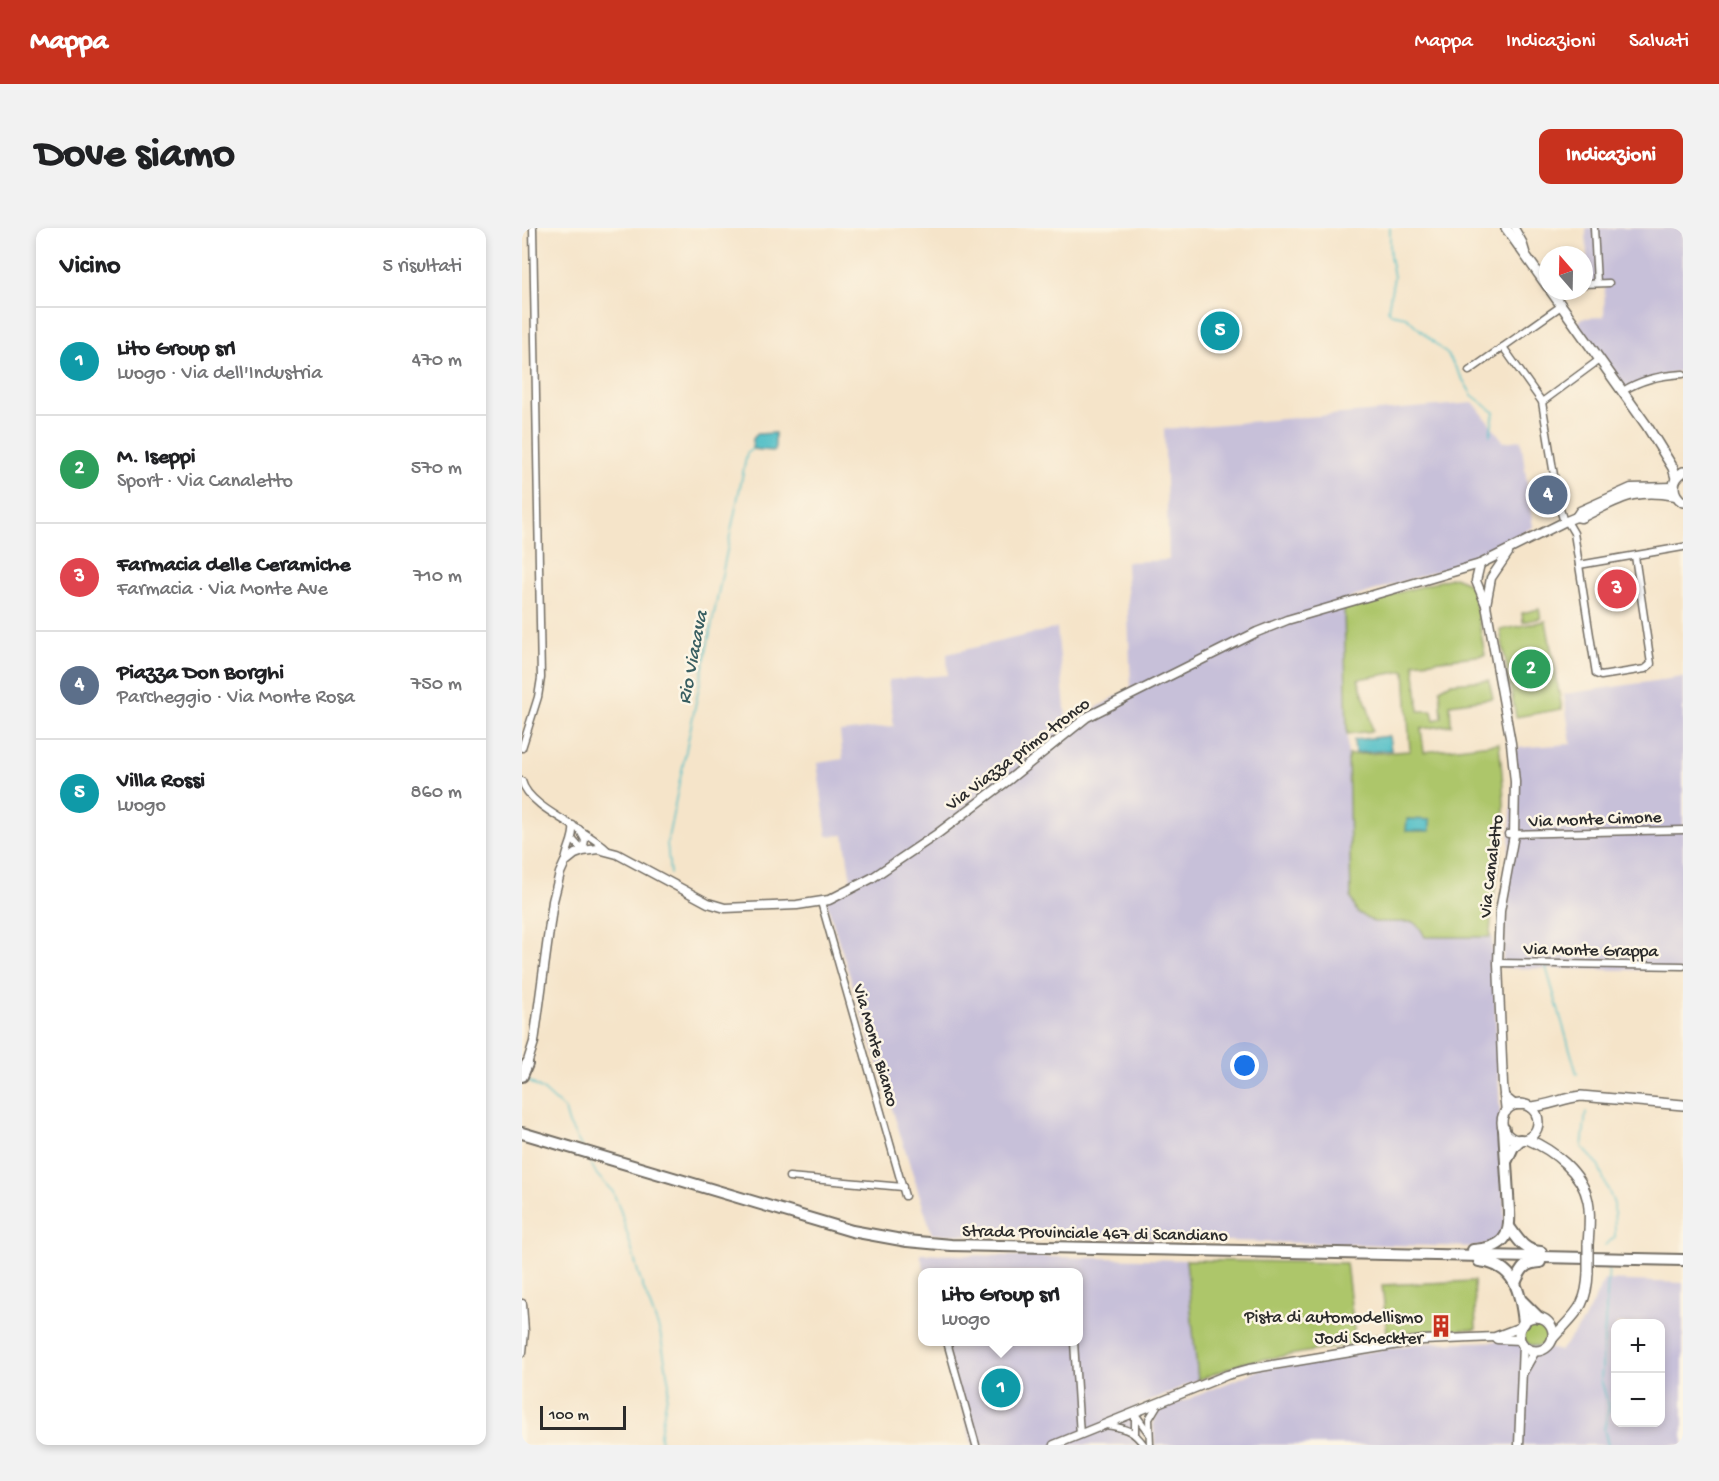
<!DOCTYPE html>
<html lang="it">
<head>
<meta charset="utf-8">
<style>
  body { margin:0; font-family:"Gochi Hand",sans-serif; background:#f2f2f2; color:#202124 }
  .controls { position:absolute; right:18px; bottom:18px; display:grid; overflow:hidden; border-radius:12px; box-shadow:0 3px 9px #0003 }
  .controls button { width:54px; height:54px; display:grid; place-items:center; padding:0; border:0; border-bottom:2px solid #e0e0e0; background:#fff; color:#202124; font:30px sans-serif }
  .compass { position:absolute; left:1017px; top:18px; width:54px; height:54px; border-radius:50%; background:#fff; box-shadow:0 3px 9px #0003; rotate:340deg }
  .scale { position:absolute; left:18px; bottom:15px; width:86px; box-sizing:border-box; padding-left:6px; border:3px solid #2b2b2b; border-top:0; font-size:16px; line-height:21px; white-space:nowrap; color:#2b2b2b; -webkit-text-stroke:4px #fcf5e5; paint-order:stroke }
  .you { position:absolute; left:723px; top:838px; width:21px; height:21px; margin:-15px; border:4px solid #fff; border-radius:50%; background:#1a73e8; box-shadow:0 0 0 9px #1a73e833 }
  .badge { display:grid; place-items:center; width:39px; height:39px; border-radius:50%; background:#c8321e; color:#fff; font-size:20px; font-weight:700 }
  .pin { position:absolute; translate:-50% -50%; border:3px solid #fff; box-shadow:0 2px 6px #0006 }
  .popup { position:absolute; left:396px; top:1040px; width:165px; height:78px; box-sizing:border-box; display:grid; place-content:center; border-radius:12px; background:#fff; filter:drop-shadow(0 2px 4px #0005); font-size:20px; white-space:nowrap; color:#757577 }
  .popup b { font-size:22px; color:#202124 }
  .popup::after { content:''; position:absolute; left:50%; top:100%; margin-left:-12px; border:12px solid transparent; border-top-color:#fff }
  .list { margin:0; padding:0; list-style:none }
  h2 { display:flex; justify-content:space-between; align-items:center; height:78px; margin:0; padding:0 24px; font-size:26px }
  h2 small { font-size:20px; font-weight:400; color:#757577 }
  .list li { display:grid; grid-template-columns:39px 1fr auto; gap:18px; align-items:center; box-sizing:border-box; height:108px; padding:0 24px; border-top:2px solid #e0e0e0 }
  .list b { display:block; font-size:22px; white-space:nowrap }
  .list p { margin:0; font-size:20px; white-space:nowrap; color:#757577 }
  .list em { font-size:20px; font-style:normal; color:#757577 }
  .map { position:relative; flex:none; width:1161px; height:1217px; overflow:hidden; border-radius:12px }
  header { display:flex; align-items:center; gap:36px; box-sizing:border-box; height:84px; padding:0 30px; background:#c8321e; color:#fff }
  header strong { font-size:28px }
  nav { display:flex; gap:33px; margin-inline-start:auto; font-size:21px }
  .intro { display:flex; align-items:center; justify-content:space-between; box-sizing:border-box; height:144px; padding:0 36px }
  h1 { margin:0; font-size:42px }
  .button { padding:15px 27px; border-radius:12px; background:#c8321e; color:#fff; font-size:21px; font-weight:700 }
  main { display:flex; gap:36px; padding:0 36px }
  aside { flex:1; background:#fff; border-radius:12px; box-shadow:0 3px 9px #0003 }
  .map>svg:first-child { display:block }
  .industrial { fill:#c7c0d9; fill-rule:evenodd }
  .green { fill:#adc66b; stroke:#6c784b; stroke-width:1.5 }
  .water { fill:#50bec6; stroke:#3e7478; stroke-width:1.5 }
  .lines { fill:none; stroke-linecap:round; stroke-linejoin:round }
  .stream { stroke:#50bec6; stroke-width:1.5 }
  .minor-casing { stroke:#726c62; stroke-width:9 }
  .tertiary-casing { stroke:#726c62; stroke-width:11 }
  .secondary-casing { stroke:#726c62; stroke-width:12 }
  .primary-casing { stroke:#726c62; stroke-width:14 }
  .trunk-casing { stroke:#726c62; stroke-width:14 }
  .minor { stroke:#fff; stroke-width:6 }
  .tertiary { stroke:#fff; stroke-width:8 }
  .secondary { stroke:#fff; stroke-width:9 }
  .primary { stroke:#fff; stroke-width:10 }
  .trunk { stroke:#fff; stroke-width:10 }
  .secondary-bridge-casing { stroke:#726c62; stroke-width:12; stroke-linecap:butt }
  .secondary-bridge { stroke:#fff; stroke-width:9 }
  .labels { text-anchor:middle; stroke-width:5; stroke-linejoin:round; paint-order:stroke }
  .street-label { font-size:18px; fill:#2b2b2b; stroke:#fcf5e5 }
  .poi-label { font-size:18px; fill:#2b2b2b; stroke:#fcf5e5; text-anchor:end }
  .water-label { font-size:20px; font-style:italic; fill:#385e61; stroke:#fcf5e5 }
</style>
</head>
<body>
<header>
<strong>Mappa</strong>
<nav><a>Mappa</a><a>Indicazioni</a><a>Salvati</a></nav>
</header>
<div class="intro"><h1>Dove siamo</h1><a class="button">Indicazioni</a></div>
<main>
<aside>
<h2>Vicino<small>5 risultati</small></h2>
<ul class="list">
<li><span class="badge" style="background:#0f9aa8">1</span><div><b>Lito Group srl</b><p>Luogo · Via dell'Industria</p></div><em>470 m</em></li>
<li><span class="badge" style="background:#2e9e5b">2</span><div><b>M. Iseppi</b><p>Sport · Via Canaletto</p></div><em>570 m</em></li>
<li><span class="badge" style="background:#e0444e">3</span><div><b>Farmacia delle Ceramiche</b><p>Farmacia · Via Monte Ave</p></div><em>710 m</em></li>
<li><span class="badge" style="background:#5c6f8a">4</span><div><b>Piazza Don Borghi</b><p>Parcheggio · Via Monte Rosa</p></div><em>750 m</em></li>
<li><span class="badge" style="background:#0f9aa8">5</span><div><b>Villa Rossi</b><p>Luogo</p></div><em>860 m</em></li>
</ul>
</aside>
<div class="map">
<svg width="1161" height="1217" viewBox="0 0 1161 1217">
  <rect width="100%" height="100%" fill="#fcf5e5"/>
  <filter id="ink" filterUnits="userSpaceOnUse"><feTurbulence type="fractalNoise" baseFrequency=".0167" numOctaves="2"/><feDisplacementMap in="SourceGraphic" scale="12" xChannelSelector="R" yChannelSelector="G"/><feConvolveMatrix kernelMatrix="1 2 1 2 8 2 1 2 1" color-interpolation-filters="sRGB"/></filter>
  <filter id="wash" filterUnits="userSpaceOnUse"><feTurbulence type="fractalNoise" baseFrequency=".008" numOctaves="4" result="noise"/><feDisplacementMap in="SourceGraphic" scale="24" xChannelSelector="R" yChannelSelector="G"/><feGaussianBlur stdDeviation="1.35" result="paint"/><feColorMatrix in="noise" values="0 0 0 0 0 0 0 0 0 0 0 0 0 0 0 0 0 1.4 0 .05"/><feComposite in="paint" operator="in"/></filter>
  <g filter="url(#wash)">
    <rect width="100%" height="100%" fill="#f5e4c9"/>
    <g class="industrial">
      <path d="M 1064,0 L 1161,0 L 1161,143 L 1148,145 L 1103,165 L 1055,97 L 1060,90 L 1082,89 L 1083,55 L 1066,56 Z"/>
      <path d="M 952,175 L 982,214 L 999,212 L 1011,299 L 947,333 L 822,372 L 829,670 L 852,694 L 891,694 L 898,700 L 903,709 L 970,708 L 983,995 L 977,1011 L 957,1019 L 410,1006 L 303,670 L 330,659 L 322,607 L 305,608 L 295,535 L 321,531 L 318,504 L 372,498 L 366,452 L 426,447 L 425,426 L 535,400 L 545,500 L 562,487 L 609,460 L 604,334 L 647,332 L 642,201 Z"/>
      <path d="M 1161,449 L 1161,743 L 980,740 L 993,520 L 1049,516 L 1042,466 Z"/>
      <path d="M 398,1026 L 664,1032 L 676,1152 L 616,1178 L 619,1217 L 450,1217 L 422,1114 L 557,1114 L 557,1044 L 403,1044 Z"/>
      <path d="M 1082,1052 L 1161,1055 L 1161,1217 L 633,1217 L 631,1196 L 635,1184 L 740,1141 L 901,1115 L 994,1113 L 1038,1123 L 1061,1094 ZM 1094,1096 L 1138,1096 L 1138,1194 L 1094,1194 Z"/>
    </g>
    <g class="green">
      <path d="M 932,349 L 944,354 L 951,361 L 963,427 L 892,435 L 897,483 L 910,483 L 912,492 L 920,490 L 918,461 L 929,455 L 967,452 L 971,470 L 928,476 L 929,497 L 899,501 L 902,524 L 977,515 C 980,546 984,576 981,607 C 977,641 969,674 968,709 L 903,709 L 898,700 L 891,694 L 852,694 L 835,684 L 829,670 L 826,527 L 888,523 L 883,443 L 836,451 L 847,483 L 850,503 L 825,506 L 822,380 Z"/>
      <path d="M 1017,381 L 1019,390 L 1001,394 L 1000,385 Z"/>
      <path d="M 1024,393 L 1040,481 L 994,489 L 978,402 Z"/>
      <path d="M 664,1032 L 824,1035 L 833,1110 L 861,1106 L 862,1111 L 720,1135 L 676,1152 Z"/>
      <path d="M 952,1053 L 954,1101 L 865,1105 L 860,1057 Z"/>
      <circle cx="1014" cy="1105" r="13"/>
    </g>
    <g class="water">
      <path d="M 253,205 L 253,221 L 251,223 L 230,221 L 231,211 L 235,206 Z"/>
      <path d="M 867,508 L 869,522 L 833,525 L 832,512 Z"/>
      <path d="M 885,591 L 908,592 L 908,603 L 884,603 Z"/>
    </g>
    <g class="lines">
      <g class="stream">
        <path d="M 868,0 L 868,28 L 872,49 L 866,81 L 869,86 L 884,89 L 926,127 L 950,167 L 972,184 L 968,207"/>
        <path d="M 960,344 L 963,361"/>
        <path d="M 148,646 L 145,615 L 225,225 L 230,221"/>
        <path d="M 1024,739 L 1055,846"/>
        <path d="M 2,850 L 22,863 L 43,882 L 47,896 L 59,918"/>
        <path d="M 1064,884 L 1060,919 L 1075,935 L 1092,976 L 1093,1009 L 1083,1017"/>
        <path d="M 66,930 L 75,947 L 91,964 L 99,984 L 118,1051 L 138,1104 L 147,1156 L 138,1206 L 139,1217"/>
        <path d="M 1086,1217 L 1082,1201 L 1087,1179 L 1079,1152 L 1087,1038"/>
      </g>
    </g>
  </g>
  <g filter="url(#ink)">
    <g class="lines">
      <g class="minor-casing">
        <g id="minor">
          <path d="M 993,0 L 1001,14 L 1004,24"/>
          <path d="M 1072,0 L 1075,55"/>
          <path d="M 1062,56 L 1087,55"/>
          <path d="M 981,119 L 1020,174 L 1037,278 L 1042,294"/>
          <path d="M 947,143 L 1039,78"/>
          <path d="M 1101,163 C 1118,152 1141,147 1161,146"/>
          <path d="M 1020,174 L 1077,132"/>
          <path d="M 1045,293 L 1052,305 L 1057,337 L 1161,319"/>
          <path d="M 1057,337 L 1074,446 L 1079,448 L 1123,441 L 1129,436 L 1113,328"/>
          <path d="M 0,520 L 16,469 L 19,450 L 11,0"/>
          <path d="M 0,553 C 7,581 65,600 86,623"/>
          <path d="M 986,606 L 1161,602"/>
          <path d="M 50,611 L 61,623 L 63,612 L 57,601"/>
          <path d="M 43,634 C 44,621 53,611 51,597"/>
          <path d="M 299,674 L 383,968"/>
          <path d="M 976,735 L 1161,738"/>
          <path d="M 267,949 L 381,959"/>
          <path d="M 425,1114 L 454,1217"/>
          <path d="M 552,1114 L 558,1207"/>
          <path d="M 613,1186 L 626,1204"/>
          <path d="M 613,1186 L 613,1205"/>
          <path d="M 585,1197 C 604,1201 610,1201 622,1217"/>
          <path d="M 628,1217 L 627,1191 L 636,1176"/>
        </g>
      </g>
      <g class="tertiary-casing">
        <g id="tertiary">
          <path d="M 1054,289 L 1058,283 L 1109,260 L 1152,259"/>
          <path d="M 958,336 L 954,353 L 964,377"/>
          <path d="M 5,836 L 12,814 L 31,673 L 38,645 L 43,634 L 53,626 L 61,623 L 76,621 L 95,626 L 186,675 L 203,680 L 275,677 L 307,672 L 350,650 L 415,606 L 489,550 L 565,489 L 735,404 L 765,392 L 958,336 L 1042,294 L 1054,289 L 1059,290 C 1099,271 1109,260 1154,268"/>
          <path d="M 982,868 L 993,877 L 999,877"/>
          <path d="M 984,884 L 981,857 L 976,735 L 978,683 L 992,607 L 993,554 L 989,515 L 964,377 L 969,350 L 986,325"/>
          <path d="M 0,1076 L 2,1104 L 0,1124"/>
          <path d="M 975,1111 L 998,1112"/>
          <path d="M 1001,1144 L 1013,1123"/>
          <path d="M 532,1217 L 705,1147 L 727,1141 L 901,1112 L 973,1109 L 999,1099"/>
          <path d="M 997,1217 L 1001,1116"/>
        </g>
      </g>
      <g class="secondary-casing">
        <g id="secondary">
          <path d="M 984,0 L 1026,59"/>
          <path d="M 1029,63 L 1125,198 L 1151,240 L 1154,250"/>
          <path d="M 1161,244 C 1149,252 1149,266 1161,274"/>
          <circle cx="998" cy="894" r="18"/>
          <path d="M 1008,879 C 1026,878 1041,870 1059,868 L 1161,877"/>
          <path d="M 1005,911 C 1031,922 1060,944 1066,973 C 1069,987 1067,1002 1066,1016"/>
          <circle cx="1014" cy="1106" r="17"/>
          <path d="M 1031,1110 C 1053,1085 1065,1080 1066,1044"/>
        </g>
      </g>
      <g class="primary-casing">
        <path id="primary" d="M 984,935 L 987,983"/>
      </g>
      <g class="trunk-casing">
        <g id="trunk">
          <path d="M 0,848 L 5,836"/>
          <path d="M 982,901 L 984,935"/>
          <path d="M 0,905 L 330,1003 L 385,1013 L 429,1017 L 1161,1032"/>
          <path d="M 985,932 L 991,919 L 998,912"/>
          <path d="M 988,1000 C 997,1013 1003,1023 1019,1024"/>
          <path d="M 951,1022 C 980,1020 989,1011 987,983"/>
          <path d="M 957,1033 C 993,1036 999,1065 1002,1095"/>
          <path d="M 993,1055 C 999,1041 1002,1035 1018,1034"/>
          <path d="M 1000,1073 L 1016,1089"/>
        </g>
      </g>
      <use href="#minor" class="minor"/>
      <use href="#tertiary" class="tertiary"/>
      <use href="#secondary" class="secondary"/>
      <use href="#primary" class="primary"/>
      <use href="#trunk" class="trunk"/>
      <g class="secondary-bridge-casing">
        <path id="secondary-bridge" d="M 1066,1044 L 1066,1016"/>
      </g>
      <use href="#secondary-bridge" class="secondary-bridge"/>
    </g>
  </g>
  <defs>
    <g id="building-bare" transform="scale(1.8)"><path d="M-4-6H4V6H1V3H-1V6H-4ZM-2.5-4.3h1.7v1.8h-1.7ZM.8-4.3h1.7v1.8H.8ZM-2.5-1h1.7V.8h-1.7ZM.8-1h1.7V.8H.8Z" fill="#c8321e" stroke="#fcf5e5" stroke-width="2.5" paint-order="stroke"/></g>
  </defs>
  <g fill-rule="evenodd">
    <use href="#building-bare" x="919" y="1098"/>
  </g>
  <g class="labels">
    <g class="street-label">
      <text transform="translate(495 525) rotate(-37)" y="6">Via Viazza primo tronco</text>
      <text transform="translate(1073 590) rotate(-2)" y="6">Via Monte Cimone</text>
      <text transform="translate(968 638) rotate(-83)" y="6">Via Canaletto</text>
      <text transform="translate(1069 721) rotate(1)" y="6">Via Monte Grappa</text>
      <text transform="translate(355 817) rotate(74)" y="6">Via Monte Bianco</text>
      <text transform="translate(573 1004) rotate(1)" y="6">Strada Provinciale 467 di Scandiano</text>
    </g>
    <g class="poi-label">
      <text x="901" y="1094">Pista di automodellismo<tspan x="901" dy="21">Jodi Scheckter</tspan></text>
    </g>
    <g class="water-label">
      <text transform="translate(169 429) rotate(-79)" y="7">Rio Viacava</text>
    </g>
  </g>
</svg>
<div class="controls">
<button>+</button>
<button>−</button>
</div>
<svg class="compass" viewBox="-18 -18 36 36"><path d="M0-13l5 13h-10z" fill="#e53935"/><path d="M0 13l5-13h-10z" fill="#757577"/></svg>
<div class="scale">100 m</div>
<div class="you"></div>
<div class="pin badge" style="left:479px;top:1160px;background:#0f9aa8">1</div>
<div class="popup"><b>Lito Group srl</b>Luogo</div>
<div class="pin badge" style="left:1009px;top:441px;background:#2e9e5b">2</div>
<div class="pin badge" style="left:1095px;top:361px;background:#e0444e">3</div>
<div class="pin badge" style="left:1026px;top:267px;background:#5c6f8a">4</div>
<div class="pin badge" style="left:698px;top:103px;background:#0f9aa8">5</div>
</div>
</main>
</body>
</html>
